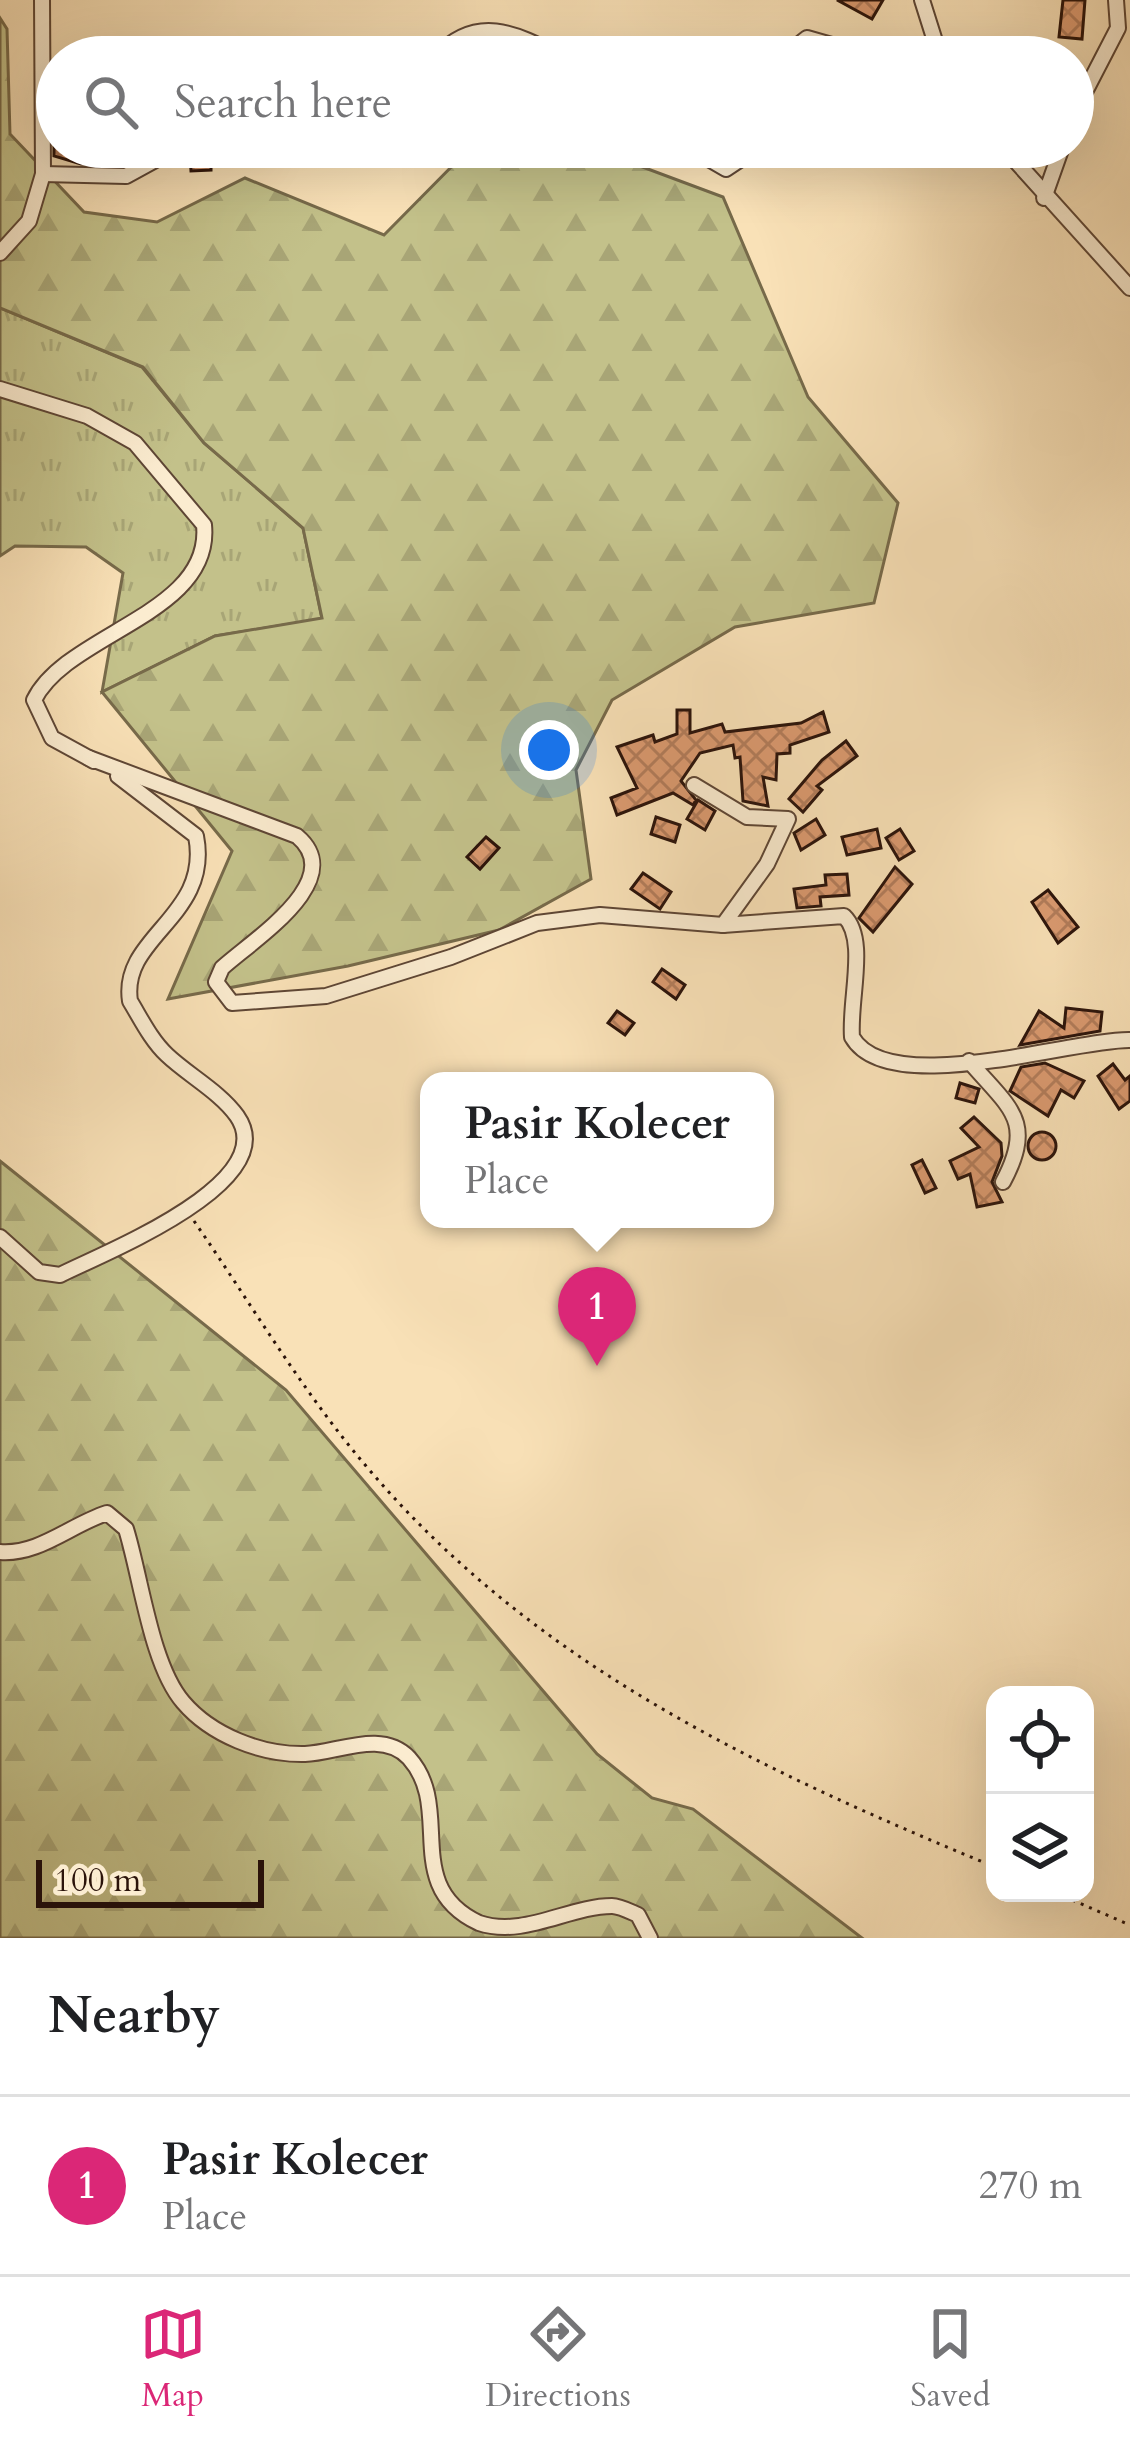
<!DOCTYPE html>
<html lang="en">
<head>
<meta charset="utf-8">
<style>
  body { margin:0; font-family:Cardo,serif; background:#f6f6f6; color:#202124 }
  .controls { position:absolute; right:36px; bottom:36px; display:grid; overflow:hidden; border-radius:24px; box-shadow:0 12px 48px #0002 }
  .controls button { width:108px; height:108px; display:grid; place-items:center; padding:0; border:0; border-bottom:3px solid #e0e0e0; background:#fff; color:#202124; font:60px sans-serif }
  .scale { position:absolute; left:36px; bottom:30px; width:228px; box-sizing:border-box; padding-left:12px; border:6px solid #2b130a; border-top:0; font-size:33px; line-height:42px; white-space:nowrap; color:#2b130a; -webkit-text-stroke:9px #fbecd0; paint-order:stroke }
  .you { position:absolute; left:549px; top:750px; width:42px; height:42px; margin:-30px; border:9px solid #fff; border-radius:50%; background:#1a73e8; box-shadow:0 0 0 18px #1a73e833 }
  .badge { display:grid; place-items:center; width:78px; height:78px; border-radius:50%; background:#db2777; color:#fff; font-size:39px; font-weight:700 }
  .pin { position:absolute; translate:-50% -99px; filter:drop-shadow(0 3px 6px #0008) }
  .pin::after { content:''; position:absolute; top:63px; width:42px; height:36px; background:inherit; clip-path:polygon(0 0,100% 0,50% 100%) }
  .popup { position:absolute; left:420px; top:1072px; width:354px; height:156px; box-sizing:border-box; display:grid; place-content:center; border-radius:24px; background:#fff; filter:drop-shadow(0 3px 9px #0005); font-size:39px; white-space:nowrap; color:#757577 }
  .popup b { font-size:45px; color:#202124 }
  .popup::after { content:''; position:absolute; left:50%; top:100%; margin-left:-24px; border:24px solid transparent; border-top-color:#fff }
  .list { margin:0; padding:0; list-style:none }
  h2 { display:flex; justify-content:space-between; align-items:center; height:156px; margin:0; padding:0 48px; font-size:51px }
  h2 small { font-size:39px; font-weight:400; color:#757577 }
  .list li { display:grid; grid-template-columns:78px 1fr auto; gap:36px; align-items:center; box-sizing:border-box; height:180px; padding:0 48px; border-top:3px solid #e0e0e0 }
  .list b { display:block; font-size:45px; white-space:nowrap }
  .list p { margin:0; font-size:39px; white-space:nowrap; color:#757577 }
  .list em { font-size:39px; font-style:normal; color:#757577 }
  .icon { flex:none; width:66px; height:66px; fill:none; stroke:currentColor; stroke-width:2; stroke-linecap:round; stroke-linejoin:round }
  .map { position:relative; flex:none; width:1130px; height:1938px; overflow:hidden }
  .search { position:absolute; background:#fff; box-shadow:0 12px 48px #0002; left:36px; right:36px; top:36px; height:132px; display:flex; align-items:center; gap:30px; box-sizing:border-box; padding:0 42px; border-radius:66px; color:#757577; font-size:45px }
  .sheet { height:336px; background:#fff }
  nav { display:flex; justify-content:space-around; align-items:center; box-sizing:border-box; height:168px; border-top:3px solid #e0e0e0; background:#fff; font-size:33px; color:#757577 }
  nav a { display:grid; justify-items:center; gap:6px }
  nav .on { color:#db2777 }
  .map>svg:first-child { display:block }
  .grass { fill:url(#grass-tufts); stroke:#776a4a; stroke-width:3 }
  .forest { fill:url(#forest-firs); stroke:#776a4a; stroke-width:3 }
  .building { fill:url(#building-cross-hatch); stroke:#2b130a; stroke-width:3 }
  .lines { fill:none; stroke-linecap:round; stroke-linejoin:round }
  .street-casing { stroke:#5e4635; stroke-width:18 }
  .path { stroke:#2b130a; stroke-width:3; stroke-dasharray:3 6; stroke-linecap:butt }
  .street { stroke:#fbecd0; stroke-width:14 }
</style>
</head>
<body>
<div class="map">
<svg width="1130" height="1938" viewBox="0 0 1130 1938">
  <defs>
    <pattern id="grass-tufts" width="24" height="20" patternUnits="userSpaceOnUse" patternTransform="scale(3)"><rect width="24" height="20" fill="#c3c18a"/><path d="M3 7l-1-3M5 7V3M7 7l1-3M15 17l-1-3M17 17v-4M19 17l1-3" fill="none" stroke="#a8a576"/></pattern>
    <pattern id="forest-firs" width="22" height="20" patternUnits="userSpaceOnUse" patternTransform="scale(3)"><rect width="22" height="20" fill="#c3c18a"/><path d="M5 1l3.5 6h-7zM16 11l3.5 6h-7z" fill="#a8a576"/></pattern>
    <pattern id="building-cross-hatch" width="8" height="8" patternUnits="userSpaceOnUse" patternTransform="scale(3)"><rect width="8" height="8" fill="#db9a70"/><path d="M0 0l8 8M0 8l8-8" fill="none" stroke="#b27c5a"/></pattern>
  </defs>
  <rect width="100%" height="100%" fill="#f9e1b7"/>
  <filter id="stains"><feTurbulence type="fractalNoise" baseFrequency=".00167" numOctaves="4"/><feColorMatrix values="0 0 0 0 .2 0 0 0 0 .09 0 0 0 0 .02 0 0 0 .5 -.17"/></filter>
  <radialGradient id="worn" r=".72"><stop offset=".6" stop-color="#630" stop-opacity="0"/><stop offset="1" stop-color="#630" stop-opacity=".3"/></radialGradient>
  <path class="grass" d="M 0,308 L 142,367 L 204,443 L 303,528 L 322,619 L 215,636 L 102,692 L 123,573 L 86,547 L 15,546 L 0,556 Z"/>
  <g class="forest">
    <path d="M 0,18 L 7,29 L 10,134 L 84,212 L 157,222 L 245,178 L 384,235 L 471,147 L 589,147 L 723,197 L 808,397 L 898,503 L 874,603 L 735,627 L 612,700 L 576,770 L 591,879 L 499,930 L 348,966 L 168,999 L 232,851 L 102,692 L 215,636 L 322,618 L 303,528 L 204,443 L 143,367 L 0,308 Z"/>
    <path d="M 0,1161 L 286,1390 L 597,1754 L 652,1798 L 693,1809 L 862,1938 L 0,1938 Z"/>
  </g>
  <g class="building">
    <path d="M 837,0 L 883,0 L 872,19 Z"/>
    <path d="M 1063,0 L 1085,0 L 1082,39 L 1059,37 Z"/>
    <path d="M 54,147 L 156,147 L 123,165 L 81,164 L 54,156 Z"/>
    <path d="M 297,147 L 334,147 L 334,154 L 299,160 Z"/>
    <path d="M 211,155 L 211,170 L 191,171 L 190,156 Z"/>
    <path d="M 677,710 L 690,710 L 690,733 L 722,724 L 725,732 L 801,723 L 823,712 L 829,732 L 790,745 L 790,753 L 777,754 L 776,780 L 763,777 L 768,806 L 743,801 L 740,757 L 735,758 L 733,745 L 700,753 L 681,781 L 696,800 L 693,805 L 673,793 L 617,815 L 611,798 L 637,788 L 617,747 L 653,735 L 655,742 L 677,734 Z"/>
    <path d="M 846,741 L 857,756 L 817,786 L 822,790 L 803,812 L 789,799 L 822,760 Z"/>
    <path d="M 698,800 L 715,811 L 705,830 L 687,819 Z"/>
    <path d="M 656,817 L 680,825 L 675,842 L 651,834 Z"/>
    <path d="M 816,819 L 825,835 L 801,850 L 794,833 Z"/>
    <path d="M 877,829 L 881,848 L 847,855 L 842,837 Z"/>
    <path d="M 900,829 L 914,851 L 899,860 L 886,838 Z"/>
    <path d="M 486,837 L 499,848 L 480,869 L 467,857 Z"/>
    <path d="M 895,867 L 912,884 L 873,932 L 859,918 Z"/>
    <path d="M 643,873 L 671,892 L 660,909 L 631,889 Z"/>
    <path d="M 847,874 L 849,895 L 820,897 L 821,906 L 797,908 L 794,889 L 826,885 L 825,875 Z"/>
    <path d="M 1048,890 L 1078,927 L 1058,943 L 1032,902 Z"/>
    <path d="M 662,969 L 685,985 L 676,999 L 653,982 Z"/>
    <path d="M 1066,1008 L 1102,1012 L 1100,1031 L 1020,1045 L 1039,1011 L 1064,1028 Z"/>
    <path d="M 617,1011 L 634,1023 L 625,1035 L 608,1023 Z"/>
    <path d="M 1045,1063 L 1084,1081 L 1074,1098 L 1061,1090 L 1048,1116 L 1010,1091 L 1021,1067 Z"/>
    <path d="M 1113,1064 L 1125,1080 L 1130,1076 L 1130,1101 L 1119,1109 L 1098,1076 Z"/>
    <path d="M 960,1083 L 979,1089 L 975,1103 L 956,1098 Z"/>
    <path d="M 974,1117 L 1001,1143 L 1002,1156 L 992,1182 L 1002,1202 L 977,1207 L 970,1174 L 958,1179 L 950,1161 L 979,1147 L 961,1128 Z"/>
    <circle cx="1042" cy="1146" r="14"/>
    <path d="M 922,1160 L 936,1188 L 925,1193 L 912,1165 Z"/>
  </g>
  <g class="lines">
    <g class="street-casing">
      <g id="street">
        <path d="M 922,0 L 940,57"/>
        <path d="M 436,57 C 476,14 514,32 561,57"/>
        <path d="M 783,57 L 807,38 L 870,56 L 908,57"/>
        <path d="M 1073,115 L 1118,28 L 1116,0"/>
        <path d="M 688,147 L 726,169 L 759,147"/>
        <path d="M 1003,147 L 1130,288"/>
        <path d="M 43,174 L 126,176 L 179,147"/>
        <path d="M 1044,198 L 1062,147"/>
        <path d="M 0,253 L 29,221 L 43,174 L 42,0"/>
        <path d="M 0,389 L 87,416 L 135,443 L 204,525 C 213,614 67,633 34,700 L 52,738 L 94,761"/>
        <path d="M 89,758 L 297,836 C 349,880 254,939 222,968 L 216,982 L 232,1003 L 326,996 L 451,957 L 537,923 L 600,915 L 723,925 L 844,916 C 868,939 849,999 852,1037 C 888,1100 1072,1039 1130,1040"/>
        <path d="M 694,785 L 747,817 L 788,819 L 767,864 L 723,925"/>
        <path d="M 969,1061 C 1009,1108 1036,1120 1003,1182"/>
        <path d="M 0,1237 L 39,1272 L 60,1275 C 101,1254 284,1183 237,1116 C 220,1092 188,1075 167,1055 C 151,1040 141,1019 130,1001 C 120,936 212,917 196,836 L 118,776"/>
        <path d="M 0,1552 C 39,1555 70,1525 107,1513 L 126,1529 C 141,1577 151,1665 183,1702 C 211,1735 261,1755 305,1754 C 337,1753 382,1729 409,1758 C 455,1809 400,1886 479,1923 C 524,1938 569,1906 612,1906 C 620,1906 631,1912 638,1915 L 650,1938"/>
      </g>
    </g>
    <g class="path">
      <path d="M 194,1221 C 250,1302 302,1391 366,1466 C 534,1665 760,1770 995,1867"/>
      <path d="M 1056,1893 L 1130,1925"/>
    </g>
    <use href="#street" class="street"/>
  </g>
  <rect width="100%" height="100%" filter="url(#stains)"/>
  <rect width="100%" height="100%" fill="url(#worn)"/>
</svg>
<div class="controls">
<button><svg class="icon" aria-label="locate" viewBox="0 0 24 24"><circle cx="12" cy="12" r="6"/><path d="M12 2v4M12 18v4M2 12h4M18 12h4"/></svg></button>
<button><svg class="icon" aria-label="layers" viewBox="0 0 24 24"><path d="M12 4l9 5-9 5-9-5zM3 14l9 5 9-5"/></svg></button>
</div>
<div class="scale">100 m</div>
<div class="you"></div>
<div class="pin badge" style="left:597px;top:1366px">1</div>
<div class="popup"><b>Pasir Kolecer</b>Place</div>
<div class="search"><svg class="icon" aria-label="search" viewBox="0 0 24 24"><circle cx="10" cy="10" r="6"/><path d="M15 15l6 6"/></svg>Search here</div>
</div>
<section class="sheet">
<h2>Nearby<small></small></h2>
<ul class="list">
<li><span class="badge">1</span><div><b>Pasir Kolecer</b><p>Place</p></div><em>270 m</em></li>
</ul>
</section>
<nav>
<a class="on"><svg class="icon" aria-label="map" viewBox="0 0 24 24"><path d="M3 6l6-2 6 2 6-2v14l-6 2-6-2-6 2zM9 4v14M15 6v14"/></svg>Map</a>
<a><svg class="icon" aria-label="directions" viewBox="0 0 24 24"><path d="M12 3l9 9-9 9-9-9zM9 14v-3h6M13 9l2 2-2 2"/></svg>Directions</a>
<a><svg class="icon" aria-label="saved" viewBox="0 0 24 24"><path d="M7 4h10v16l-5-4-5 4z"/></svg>Saved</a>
</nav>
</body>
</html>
